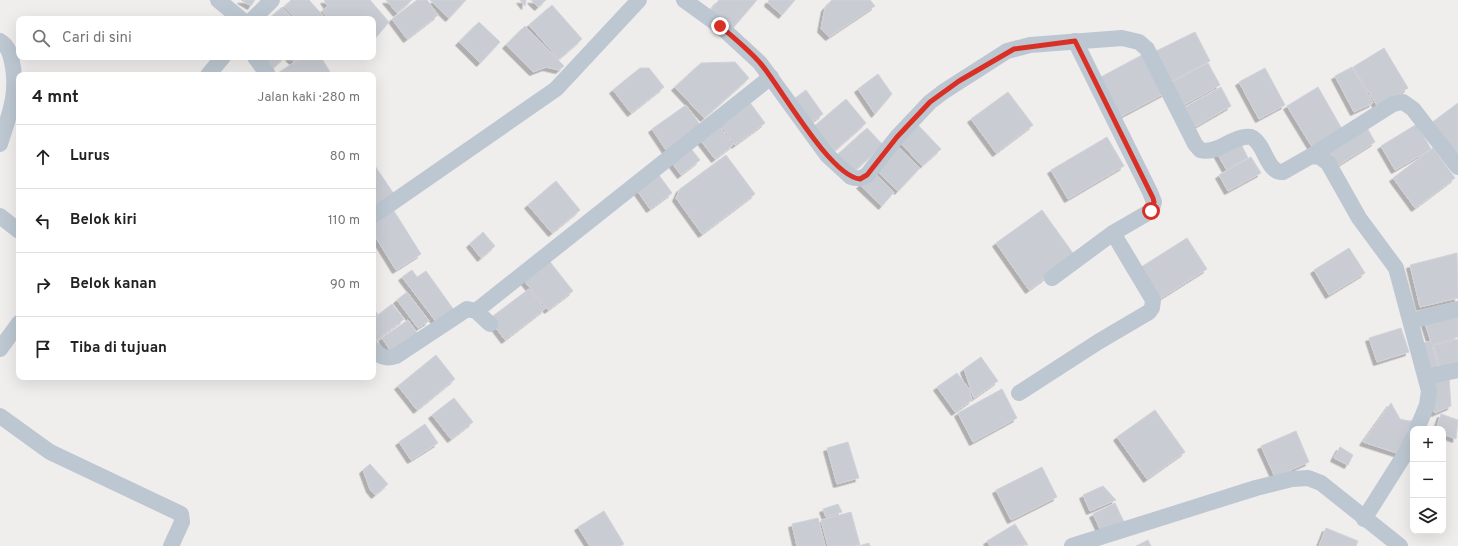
<!DOCTYPE html>
<html lang="id">
<head>
<meta charset="utf-8">
<style>
  body { margin:0; font-family:Overpass,sans-serif; background:#f2f2f2; color:#222 }
  .controls { position:absolute; right:12px; bottom:12px; display:grid; overflow:hidden; border-radius:8px; box-shadow:0 4px 16px #0002 }
  .controls button { width:36px; height:36px; display:grid; place-items:center; padding:0; border:0; border-bottom:1px solid #e0e0e0; background:#fff; color:#222; font:20px sans-serif }
  .stop { position:absolute; width:12px; height:12px; margin:-9px; border:3px solid #d93025; border-radius:50%; background:#fff }
  .stop.end { background:#d93025; border-color:#fff; box-shadow:0 1px 4px #0008 }
  .list { margin:0; padding:0; list-style:none }
  h2 { display:flex; justify-content:space-between; align-items:center; height:52px; margin:0; padding:0 16px; font-size:17px }
  h2 small { font-size:13px; font-weight:400; color:#767676 }
  .list li { display:grid; grid-template-columns:26px 1fr auto; gap:12px; align-items:center; box-sizing:border-box; height:64px; padding:0 16px; border-top:1px solid #e0e0e0 }
  .list b { display:block; font-size:15px; white-space:nowrap }
  .list em { font-size:13px; font-style:normal; color:#767676 }
  .icon { flex:none; width:22px; height:22px; fill:none; stroke:currentColor; stroke-width:2; stroke-linecap:round; stroke-linejoin:round }
  .map { position:relative; flex:none; width:1458px; height:546px; overflow:hidden }
  .search { position:absolute; background:#fff; box-shadow:0 4px 16px #0002; left:16px; top:16px; width:360px; height:44px; display:flex; align-items:center; gap:10px; box-sizing:border-box; padding:0 14px; border-radius:8px; color:#767676; font-size:15px }
  .panel { position:absolute; background:#fff; box-shadow:0 4px 16px #0002; left:16px; top:72px; width:360px; height:308px; border-radius:8px }
  .map>svg:first-child { display:block }
  .building { fill:#c9ccd2; stroke:#d0d3d9; filter:url(#shadow) }
  .lines { fill:none; stroke-linecap:round; stroke-linejoin:round }
  .minor { stroke:#bcc7d1; stroke-width:16 }
  .route { stroke:#d93025; stroke-width:5 }
</style>
</head>
<body>
<div class="map">
<svg width="1458" height="546" viewBox="0 0 1458 546">
  <defs>
    <filter id="shadow"><feDropShadow dx="-3.5" dy="3.5" stdDeviation="0" flood-color="#0004"/></filter>
  </defs>
  <rect width="100%" height="100%" fill="#f0eded"/>
  <g class="building">
    <path d="M 241,0 L 255,0 L 251,6 Z"/>
    <path d="M 291,0 L 309,0 L 326,19 L 296,19 L 284,7 Z"/>
    <path d="M 324,0 L 370,0 L 389,22 L 377,36 L 373,31 L 373,19 L 329,19 L 322,11 L 328,6 Z"/>
    <path d="M 386,0 L 412,0 L 397,13 Z"/>
    <path d="M 417,0 L 427,0 L 438,15 L 407,39 L 392,19 Z"/>
    <path d="M 430,0 L 466,0 L 449,18 Z"/>
    <path d="M 520,0 L 526,0 L 525,6 Z"/>
    <path d="M 531,0 L 546,0 L 538,7 Z"/>
    <path d="M 719,0 L 757,0 L 732,29 L 710,11 Z"/>
    <path d="M 769,0 L 795,0 L 782,15 L 768,3 Z"/>
    <path d="M 832,0 L 870,0 L 875,6 L 829,37 L 821,29 L 825,8 Z"/>
    <path d="M 552,5 L 582,39 L 559,59 L 529,25 Z"/>
    <path d="M 282,7 L 293,19 L 269,19 Z"/>
    <path d="M 479,22 L 500,42 L 480,63 L 459,42 Z"/>
    <path d="M 525,26 L 564,66 L 559,70 L 546,67 L 533,72 L 506,45 Z"/>
    <path d="M 1195,32 L 1210,61 L 1167,83 L 1152,53 Z"/>
    <path d="M 1384,48 L 1408,88 L 1378,107 L 1353,67 Z"/>
    <path d="M 1144,54 L 1165,93 L 1118,118 L 1097,79 Z"/>
    <path d="M 262,57 L 284,57 L 284,58 L 272,69 Z"/>
    <path d="M 289,57 L 299,57 L 294,62 Z"/>
    <path d="M 302,57 L 321,57 L 330,72 L 326,75 L 275,75 Z"/>
    <path d="M 735,62 L 749,78 L 704,118 L 675,87 L 701,63 Z"/>
    <path d="M 1208,63 L 1220,85 L 1180,107 L 1167,85 Z"/>
    <path d="M 1352,67 L 1373,103 L 1354,112 L 1335,76 Z"/>
    <path d="M 640,68 L 649,68 L 664,87 L 631,113 L 613,90 Z"/>
    <path d="M 1265,68 L 1285,105 L 1259,119 L 1239,82 Z"/>
    <path d="M 878,74 L 892,94 L 875,114 L 858,89 Z"/>
    <path d="M 1221,87 L 1231,106 L 1191,129 L 1180,110 Z"/>
    <path d="M 1318,87 L 1342,129 L 1312,147 L 1287,106 Z"/>
    <path d="M 806,90 L 823,114 L 808,125 L 791,101 Z"/>
    <path d="M 1008,92 L 1033,125 L 996,153 L 971,119 Z"/>
    <path d="M 846,99 L 866,123 L 832,153 L 811,129 Z"/>
    <path d="M 748,100 L 765,123 L 735,145 L 718,121 Z"/>
    <path d="M 1458,103 L 1458,161 L 1430,124 Z"/>
    <path d="M 686,105 L 701,126 L 666,150 L 652,129 Z"/>
    <path d="M 717,123 L 733,145 L 715,159 L 698,137 Z"/>
    <path d="M 917,124 L 941,149 L 922,166 L 899,141 Z"/>
    <path d="M 1365,124 L 1375,142 L 1337,166 L 1326,148 Z"/>
    <path d="M 1417,124 L 1431,149 L 1395,170 L 1381,146 Z"/>
    <path d="M 867,128 L 883,145 L 851,174 L 835,157 Z"/>
    <path d="M 1107,137 L 1124,166 L 1068,199 L 1051,170 Z"/>
    <path d="M 1239,140 L 1248,158 L 1226,169 L 1216,151 Z"/>
    <path d="M 688,145 L 700,160 L 681,175 L 669,159 Z"/>
    <path d="M 897,146 L 920,168 L 898,191 L 875,169 Z"/>
    <path d="M 1433,148 L 1455,178 L 1415,208 L 1393,178 Z"/>
    <path d="M 726,155 L 755,194 L 702,234 L 676,198 L 680,189 Z"/>
    <path d="M 1251,157 L 1261,173 L 1228,191 L 1219,175 Z"/>
    <path d="M 373,163 L 396,197 L 373,209 Z"/>
    <path d="M 656,171 L 672,193 L 650,209 L 634,186 Z"/>
    <path d="M 875,173 L 894,192 L 882,206 L 860,185 Z"/>
    <path d="M 556,181 L 580,210 L 552,233 L 528,205 Z"/>
    <path d="M 1042,210 L 1075,256 L 1029,290 L 996,243 Z"/>
    <path d="M 394,211 L 421,254 L 396,270 L 373,233 L 373,225 Z"/>
    <path d="M 483,232 L 495,246 L 481,258 L 470,244 Z"/>
    <path d="M 1187,238 L 1207,269 L 1158,300 L 1138,269 Z"/>
    <path d="M 1349,248 L 1365,273 L 1329,295 L 1314,270 Z"/>
    <path d="M 1457,253 L 1458,298 L 1420,307 L 1410,265 Z"/>
    <path d="M 547,258 L 573,291 L 548,310 L 522,278 Z"/>
    <path d="M 412,270 L 417,277 L 426,271 L 454,310 L 437,323 L 402,277 Z"/>
    <path d="M 529,289 L 545,309 L 505,340 L 489,319 Z"/>
    <path d="M 407,292 L 429,321 L 418,328 L 397,300 Z"/>
    <path d="M 392,304 L 404,319 L 373,343 L 373,319 Z"/>
    <path d="M 373,307 L 378,315 L 373,318 Z"/>
    <path d="M 1458,312 L 1458,337 L 1432,345 L 1425,323 Z"/>
    <path d="M 408,320 L 418,334 L 392,353 L 382,338 Z"/>
    <path d="M 1401,328 L 1409,352 L 1377,362 L 1369,338 Z"/>
    <path d="M 1458,339 L 1458,366 L 1441,371 L 1434,346 Z"/>
    <path d="M 1431,341 L 1439,370 L 1426,374 L 1419,344 Z"/>
    <path d="M 436,355 L 455,379 L 417,410 L 398,386 Z"/>
    <path d="M 981,357 L 998,381 L 974,398 L 964,369 Z"/>
    <path d="M 957,373 L 969,389 L 972,400 L 955,412 L 937,387 Z"/>
    <path d="M 1449,376 L 1451,406 L 1435,413 L 1430,407 L 1428,378 Z"/>
    <path d="M 1002,389 L 1017,418 L 973,442 L 958,413 Z"/>
    <path d="M 454,398 L 473,422 L 451,439 L 432,415 Z"/>
    <path d="M 1391,403 L 1400,419 L 1409,421 L 1417,420 L 1403,455 L 1363,442 Z"/>
    <path d="M 1155,410 L 1185,452 L 1147,479 L 1117,437 Z"/>
    <path d="M 1441,414 L 1458,420 L 1456,439 L 1443,434 L 1443,429 L 1436,429 Z"/>
    <path d="M 425,424 L 438,443 L 411,460 L 399,442 Z"/>
    <path d="M 1296,431 L 1309,462 L 1275,477 L 1261,446 Z"/>
    <path d="M 848,442 L 859,478 L 837,484 L 827,448 Z"/>
    <path d="M 1340,447 L 1353,455 L 1348,465 L 1334,458 Z"/>
    <path d="M 370,464 L 388,484 L 375,495 L 370,489 L 363,470 Z"/>
    <path d="M 1042,467 L 1057,497 L 1011,520 L 996,490 Z"/>
    <path d="M 1103,486 L 1116,500 L 1090,511 L 1083,495 Z"/>
    <path d="M 1115,503 L 1124,522 L 1102,533 L 1093,514 Z"/>
    <path d="M 838,504 L 842,512 L 826,517 L 823,509 Z"/>
    <path d="M 604,511 L 624,544 L 621,546 L 590,546 L 578,527 Z"/>
    <path d="M 851,512 L 860,545 L 828,546 L 821,520 Z"/>
    <path d="M 818,518 L 825,546 L 797,546 L 792,524 Z"/>
    <path d="M 1015,524 L 1028,545 L 990,546 L 987,541 Z"/>
    <path d="M 1326,528 L 1358,541 L 1356,546 L 1319,546 Z"/>
    <path d="M 1148,540 L 1151,546 L 1136,546 Z"/>
    <path d="M 869,543 L 870,546 L 859,546 Z"/>
  </g>
  <g class="lines">
    <g class="minor">
      <path d="M 218,0 L 241,19"/>
      <path d="M 684,0 L 720,26 L 760,63 L 827,155 L 851,177 C 857,179 861,179 867,175 L 897,137 L 930,102 L 943,92 L 1007,51 L 1030,45 L 1122,38 L 1139,42 L 1147,49 L 1195,144 L 1200,150 C 1218,155 1234,134 1251,137 C 1265,143 1267,174 1283,172 L 1311,156 L 1393,104 L 1403,102 L 1413,109 L 1458,167"/>
      <path d="M 253,19 L 272,0"/>
      <path d="M 0,41 C 8,46 10,53 12,62 C 19,93 9,115 0,144"/>
      <path d="M 255,57 L 268,75"/>
      <path d="M 208,75 L 223,57"/>
      <path d="M 1311,156 L 1320,157 L 1328,163 L 1359,218 L 1396,268 L 1429,391 L 1427,405 L 1417,429"/>
      <path d="M 0,216 L 19,231"/>
      <path d="M 373,216 L 556,89 L 639,0"/>
      <path d="M 1052,278 L 1113,233 L 1151,211 L 1154,202 L 1150,192 L 1075,41"/>
      <path d="M 476,311 L 771,77"/>
      <path d="M 1411,321 L 1458,309"/>
      <path d="M 0,349 L 19,323"/>
      <path d="M 373,349 C 380,356 385,360 396,356 L 467,309 L 476,311 L 490,324"/>
      <path d="M 1426,377 L 1458,370"/>
      <path d="M 1019,393 L 1098,342 L 1149,312 L 1152,308 L 1153,300 L 1113,233"/>
      <path d="M 0,416 L 50,452 L 181,514 L 182,522 L 171,546"/>
      <path d="M 1364,519 L 1407,451 L 1413,438"/>
      <path d="M 1072,546 L 1256,488 L 1292,479 L 1308,478 L 1321,483 L 1400,546"/>
    </g>
  </g>
  <g class="lines">
    <path class="route" d="M 720,26 C 734,38 749,50 761,64 C 781,88 830,176 860,179 L 867,175 L 897,137 L 930,102 L 959,81 L 1014,49 L 1075,41 L 1153,198 L 1154,202 L 1151,211"/>
  </g>
</svg>
<div class="controls">
<button>+</button>
<button>−</button>
<button><svg class="icon" aria-label="layers" viewBox="0 0 24 24"><path d="M12 4l9 5-9 5-9-5zM3 14l9 5 9-5"/></svg></button>
</div>
<div class="stop" style="left:1151px;top:211px"></div>
<div class="stop end" style="left:720px;top:26px"></div>
<div class="search"><svg class="icon" aria-label="search" viewBox="0 0 24 24"><circle cx="10" cy="10" r="6"/><path d="M15 15l6 6"/></svg>Cari di sini</div>
<section class="panel">
<h2>4 mnt<small>Jalan kaki · 280 m</small></h2>
<ul class="list">
<li><svg class="icon" aria-label="ahead" viewBox="0 0 24 24"><path d="M12 20V5M6 11l6-6 6 6"/></svg><div><b>Lurus</b></div><em>80 m</em></li>
<li><svg class="icon" aria-label="left" viewBox="0 0 24 24"><path d="M17 20v-9H6M10 6l-5 5 5 5"/></svg><div><b>Belok kiri</b></div><em>110 m</em></li>
<li><svg class="icon" aria-label="right" viewBox="0 0 24 24"><path d="M7 20v-9h11M14 6l5 5-5 5"/></svg><div><b>Belok kanan</b></div><em>90 m</em></li>
<li><svg class="icon" aria-label="arrive" viewBox="0 0 24 24"><path d="M6 21V4h12l-3 4 3 4H6"/></svg><div><b>Tiba di tujuan</b></div></li>
</ul>
</section>
</div>
</body>
</html>
